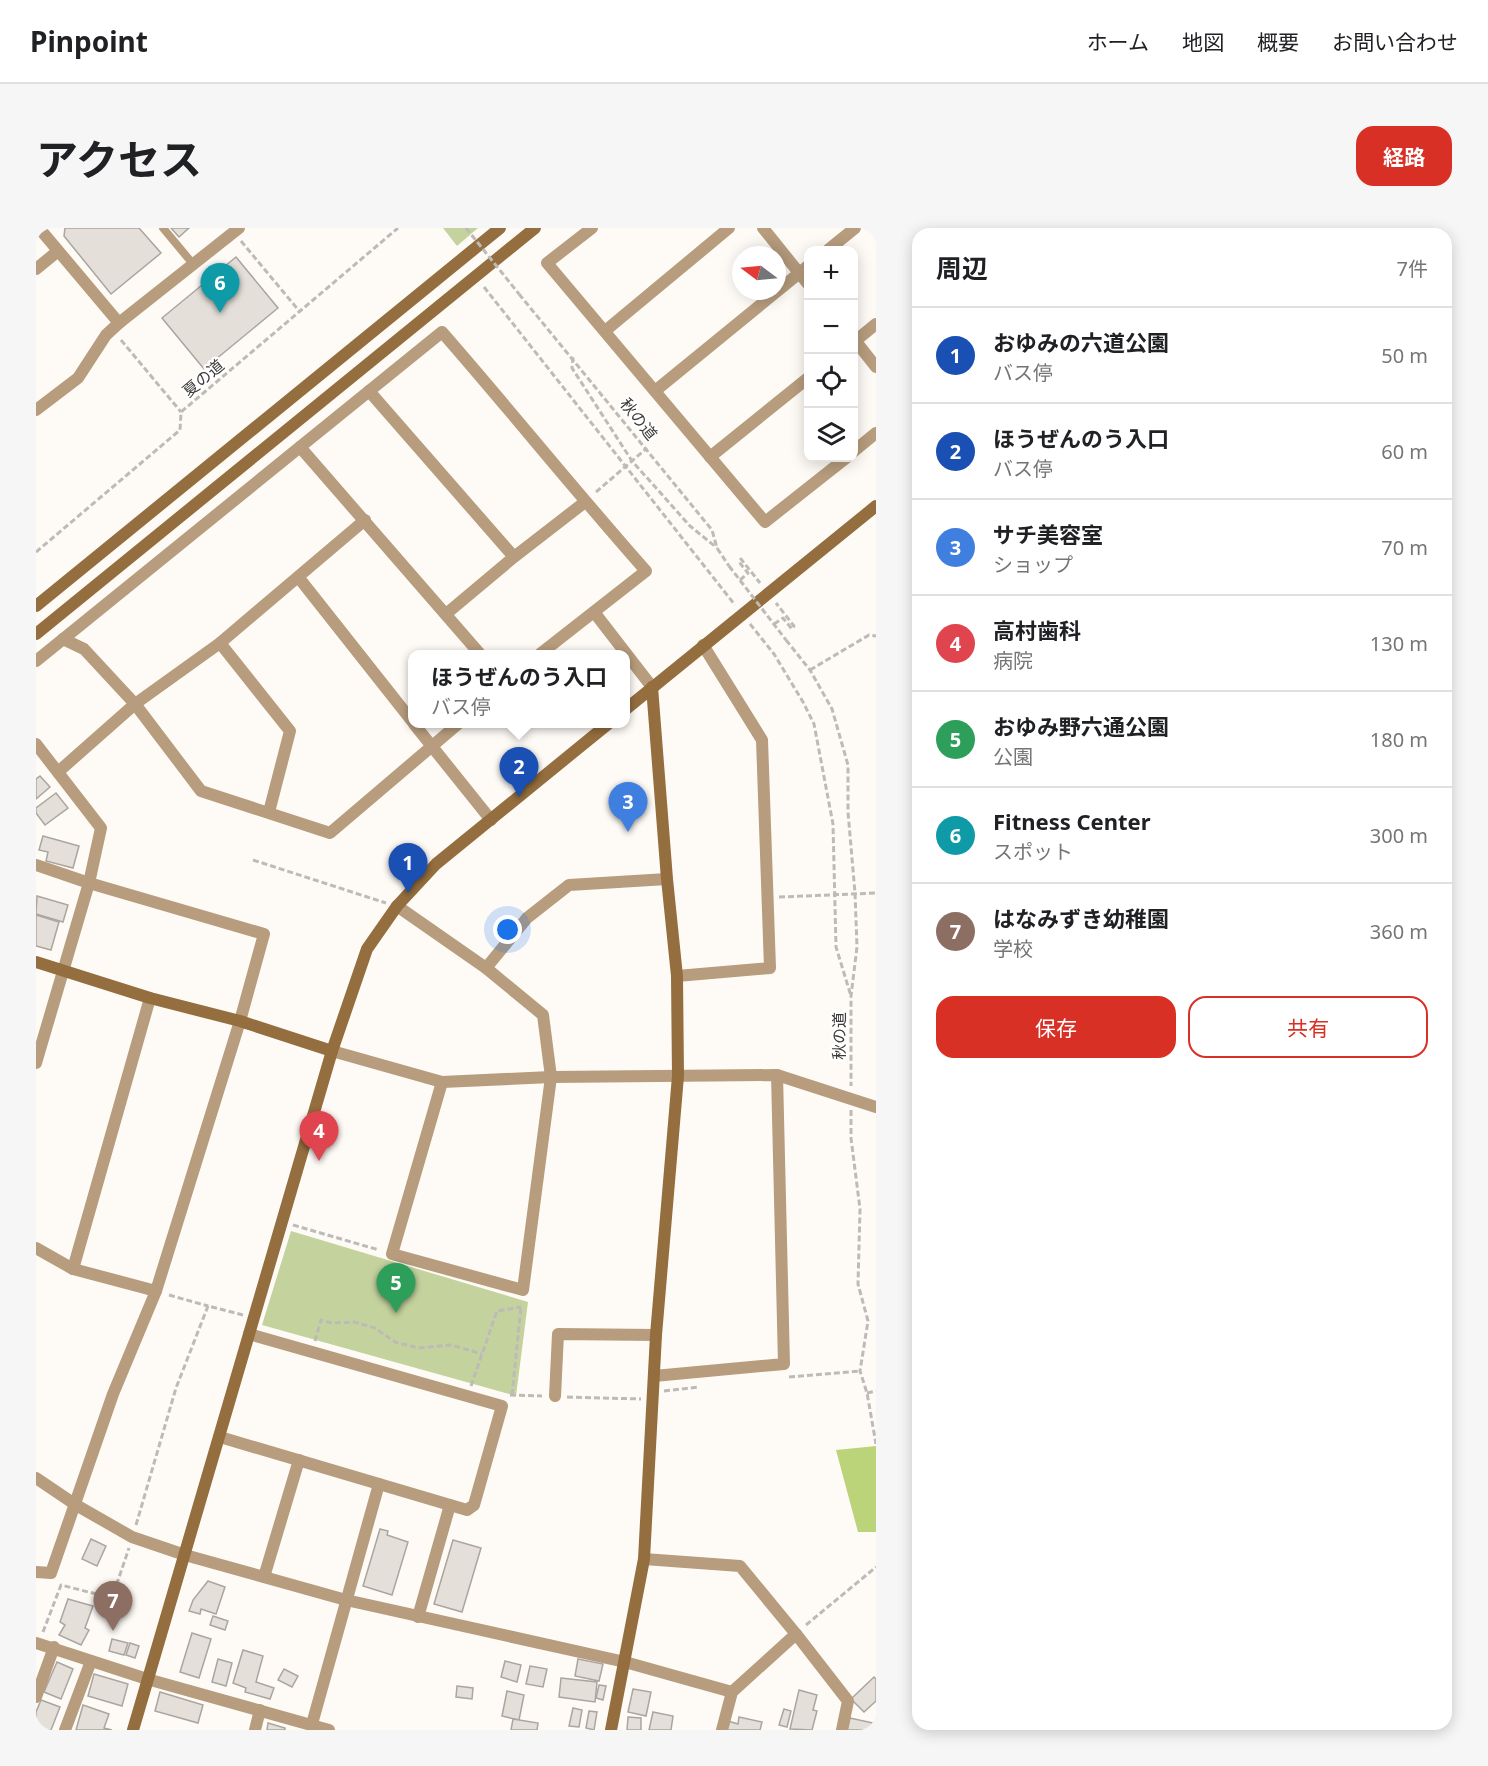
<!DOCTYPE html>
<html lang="ja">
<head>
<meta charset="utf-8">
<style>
  body { margin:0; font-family:"Noto Sans","Noto Sans JP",sans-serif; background:#f6f6f6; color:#202124 }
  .controls { position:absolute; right:18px; top:18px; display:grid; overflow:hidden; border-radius:12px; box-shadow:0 3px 15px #0003 }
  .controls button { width:54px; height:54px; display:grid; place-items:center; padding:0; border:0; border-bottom:2px solid #e0e0e0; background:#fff; color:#202124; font:30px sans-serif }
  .compass { position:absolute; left:696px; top:18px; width:54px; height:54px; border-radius:50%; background:#fff; box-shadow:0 3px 15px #0003; rotate:286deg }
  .you { position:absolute; left:472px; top:702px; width:21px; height:21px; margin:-15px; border:4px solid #fff; border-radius:50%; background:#1a73e8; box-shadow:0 0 0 9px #1a73e833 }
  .badge { display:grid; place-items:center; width:39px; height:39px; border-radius:50%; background:#d93025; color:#fff; font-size:20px; font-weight:700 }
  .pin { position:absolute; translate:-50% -50px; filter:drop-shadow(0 2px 3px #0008) }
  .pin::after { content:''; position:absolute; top:32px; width:21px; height:18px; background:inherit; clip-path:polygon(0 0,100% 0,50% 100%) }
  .popup { position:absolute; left:372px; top:422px; width:222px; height:78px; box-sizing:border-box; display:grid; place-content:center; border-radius:12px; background:#fff; filter:drop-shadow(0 2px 4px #0005); font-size:20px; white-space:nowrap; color:#757577 }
  .popup b { font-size:22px; color:#202124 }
  .popup::after { content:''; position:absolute; left:50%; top:100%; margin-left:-12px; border:12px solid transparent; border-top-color:#fff }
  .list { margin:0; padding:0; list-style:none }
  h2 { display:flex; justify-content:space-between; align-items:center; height:78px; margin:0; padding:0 24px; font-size:26px }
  h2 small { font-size:20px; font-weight:400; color:#757577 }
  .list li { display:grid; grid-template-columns:39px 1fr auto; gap:18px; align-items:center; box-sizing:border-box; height:96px; padding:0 24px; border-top:2px solid #e0e0e0 }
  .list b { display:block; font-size:22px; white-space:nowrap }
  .list p { margin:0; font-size:20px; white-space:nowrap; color:#757577 }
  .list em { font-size:20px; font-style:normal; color:#757577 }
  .actions { display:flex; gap:12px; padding:18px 24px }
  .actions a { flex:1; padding:14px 0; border:2px solid #d93025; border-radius:18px; text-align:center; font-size:21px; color:#d93025 }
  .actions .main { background:#d93025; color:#fff }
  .icon { flex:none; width:33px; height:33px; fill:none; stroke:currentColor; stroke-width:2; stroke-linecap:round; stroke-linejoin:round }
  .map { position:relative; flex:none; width:840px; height:1502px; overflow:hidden; border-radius:18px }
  header { display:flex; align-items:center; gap:36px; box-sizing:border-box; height:84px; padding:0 30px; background:#fff; border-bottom:2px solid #e0e0e0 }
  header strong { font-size:28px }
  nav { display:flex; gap:33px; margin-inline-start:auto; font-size:21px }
  .intro { display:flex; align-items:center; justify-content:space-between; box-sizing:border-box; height:144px; padding:0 36px }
  h1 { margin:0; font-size:42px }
  .button { padding:15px 27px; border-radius:18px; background:#d93025; color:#fff; font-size:21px; font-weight:700 }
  main { display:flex; gap:36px; padding:0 36px }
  aside { flex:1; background:#fff; border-radius:18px; box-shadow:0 3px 15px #0003 }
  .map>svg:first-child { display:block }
  .green { fill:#c4d39d }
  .forest { fill:#bcd479 }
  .building { fill:#e5dfd9; stroke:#aba5a0; stroke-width:1.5 }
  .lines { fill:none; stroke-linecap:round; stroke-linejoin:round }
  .path { stroke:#bdbab7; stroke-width:3; stroke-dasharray:6 3; stroke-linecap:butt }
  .lane { stroke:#b79c7d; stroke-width:8 }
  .street { stroke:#b79c7d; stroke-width:12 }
  .secondary { stroke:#946e3e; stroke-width:12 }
  .path-bridge { stroke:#bdbab7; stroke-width:3; stroke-dasharray:6 3; stroke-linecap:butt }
  .labels { text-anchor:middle; stroke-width:4.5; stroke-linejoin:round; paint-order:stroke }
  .street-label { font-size:16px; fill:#3d3a38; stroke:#fff }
</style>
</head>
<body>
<header>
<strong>Pinpoint</strong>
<nav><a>ホーム</a><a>地図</a><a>概要</a><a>お問い合わせ</a></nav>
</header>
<div class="intro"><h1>アクセス</h1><a class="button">経路</a></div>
<main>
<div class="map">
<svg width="840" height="1502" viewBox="0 0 840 1502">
  <rect width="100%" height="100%" fill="#fefbf7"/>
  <g class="green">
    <path d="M 407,0 L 442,0 L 421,18 Z"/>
    <path d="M 255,1003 L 492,1074 L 480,1168 L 226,1097 Z"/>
  </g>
  <path class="forest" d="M 840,1218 L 840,1304 L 822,1304 L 800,1222 Z"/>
  <g class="building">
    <path d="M 29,0 L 103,0 L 125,25 L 75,66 L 28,8 Z"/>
    <path d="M 135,0 L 153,0 L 143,9 Z"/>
    <path d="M 200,29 L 242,80 L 168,141 L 126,90 Z"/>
    <path d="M 4,548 L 14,559 L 0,571 L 0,551 Z"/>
    <path d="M 20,565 L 32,580 L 9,597 L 0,585 L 0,580 Z"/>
    <path d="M 7,608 L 43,618 L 37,640 L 10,633 L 12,624 L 3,622 Z"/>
    <path d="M 1,668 L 32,677 L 27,694 L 0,686 Z"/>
    <path d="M 0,687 L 23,694 L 15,722 L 0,718 Z"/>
    <path d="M 344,1301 L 352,1303 L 351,1307 L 372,1314 L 356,1367 L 327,1358 Z"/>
    <path d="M 55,1311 L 70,1318 L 61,1338 L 46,1331 Z"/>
    <path d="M 417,1312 L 445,1320 L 426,1384 L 398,1376 Z"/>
    <path d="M 172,1353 L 189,1359 L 180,1386 L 165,1381 L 164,1386 L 153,1383 L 157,1372 Z"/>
    <path d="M 32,1371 L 57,1378 L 49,1400 L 53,1402 L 45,1417 L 23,1407 L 29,1397 L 24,1394 Z"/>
    <path d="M 177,1388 L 192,1393 L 189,1402 L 174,1397 Z"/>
    <path d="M 156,1405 L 175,1411 L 163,1450 L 144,1444 Z"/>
    <path d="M 76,1411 L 92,1415 L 88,1427 L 73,1423 Z"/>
    <path d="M 94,1415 L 103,1418 L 99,1430 L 90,1427 Z"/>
    <path d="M 207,1422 L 227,1428 L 220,1454 L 238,1460 L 234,1471 L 209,1464 L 210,1460 L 197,1455 Z"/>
    <path d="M 182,1431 L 196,1435 L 190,1458 L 176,1454 Z"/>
    <path d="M 542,1431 L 567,1436 L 563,1453 L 539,1448 Z"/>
    <path d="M 469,1433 L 485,1437 L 481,1454 L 465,1449 Z"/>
    <path d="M 21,1434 L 37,1441 L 25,1471 L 8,1464 Z"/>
    <path d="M 494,1438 L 511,1441 L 507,1459 L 490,1456 Z"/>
    <path d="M 248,1441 L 262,1448 L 256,1459 L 242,1452 Z"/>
    <path d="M 58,1446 L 92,1456 L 86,1478 L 52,1468 Z"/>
    <path d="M 838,1449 L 840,1451 L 840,1473 L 828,1484 L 815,1471 Z"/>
    <path d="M 525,1450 L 561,1454 L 559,1474 L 523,1469 Z"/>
    <path d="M 563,1457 L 570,1458 L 567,1472 L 560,1470 Z"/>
    <path d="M 421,1458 L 437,1460 L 436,1471 L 420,1469 Z"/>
    <path d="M 597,1461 L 615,1464 L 610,1488 L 592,1484 Z"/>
    <path d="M 763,1462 L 781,1467 L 777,1482 L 781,1483 L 776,1502 L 754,1501 Z"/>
    <path d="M 471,1463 L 488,1467 L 483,1492 L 466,1488 Z"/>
    <path d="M 124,1464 L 167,1477 L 162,1495 L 119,1483 Z"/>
    <path d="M 5,1472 L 24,1479 L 15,1502 L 0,1502 L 0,1484 Z"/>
    <path d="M 47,1477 L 73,1486 L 68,1500 L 76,1502 L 40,1502 Z"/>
    <path d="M 537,1480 L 546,1482 L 543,1499 L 533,1498 Z"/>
    <path d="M 748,1481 L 755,1483 L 751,1499 L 743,1497 Z"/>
    <path d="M 553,1483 L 561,1484 L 558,1502 L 550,1500 Z"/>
    <path d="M 617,1484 L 637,1488 L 635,1502 L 613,1502 Z"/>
    <path d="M 592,1489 L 605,1490 L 605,1502 L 591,1502 Z"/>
    <path d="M 703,1489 L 726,1494 L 724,1502 L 690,1502 L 692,1493 L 702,1496 Z"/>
    <path d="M 814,1490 L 837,1495 L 835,1502 L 811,1502 Z"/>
    <path d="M 477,1491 L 502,1495 L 501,1502 L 475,1502 Z"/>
    <path d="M 232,1495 L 249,1500 L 249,1502 L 231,1502 Z"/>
  </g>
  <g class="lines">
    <g class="path">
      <path d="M 205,13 L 264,84"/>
      <path d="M 448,59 L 699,377"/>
      <path d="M 483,66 L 676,302 L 681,320 L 693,338"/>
      <path d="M 85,112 L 145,184"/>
      <path d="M 537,129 L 536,140 L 596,233 L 654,298 L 681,320"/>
      <path d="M 560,264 L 611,220"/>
      <path d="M 0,324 L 144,202 L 145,184 L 362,0"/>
      <path d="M 704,352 L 712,345 L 703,334 L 705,331 L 724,355"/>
      <path d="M 714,396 L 738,426 L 767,474 L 778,496 L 797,596 L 800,719 L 815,768"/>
      <path d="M 738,396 L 747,390 L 756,401 L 758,398 L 740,375"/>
      <path d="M 750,412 L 774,442 L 796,481 L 812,537 L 812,584 L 819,665 L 821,719 L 815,768 L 815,858"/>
      <path d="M 774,442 L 833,407 L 840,408"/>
      <path d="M 217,632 L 350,675"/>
      <path d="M 743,669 L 840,665"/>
      <path d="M 815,882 L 815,910 L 824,981 L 822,1056 L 832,1093 L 824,1143 L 831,1165 L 840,1216"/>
      <path d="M 257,997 L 343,1022"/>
      <path d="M 133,1067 L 172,1078"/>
      <path d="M 279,1113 L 285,1092 L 296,1095 L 318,1094 L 339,1100 L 359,1114 L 382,1120 L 415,1117 L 446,1126"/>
      <path d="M 753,1149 L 824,1143"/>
      <path d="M 435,1158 L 461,1083 L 485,1079"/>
      <path d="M 628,1163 L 663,1159"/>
      <path d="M 831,1165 L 840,1163"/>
      <path d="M 474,1167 L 506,1168"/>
      <path d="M 476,1167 L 485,1079"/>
      <path d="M 531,1169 L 605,1171"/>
      <path d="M 100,1297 L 140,1160 L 172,1078 L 207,1087"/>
      <path d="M 770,1397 L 840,1339"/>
      <path d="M 7,1404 L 25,1357 L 76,1370 L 93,1320"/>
    </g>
    <path class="lane" d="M 127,0 L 157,36"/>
    <g class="street">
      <path d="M 3,0 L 83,95 L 203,0"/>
      <path d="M 556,0 L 511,35 L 729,294 L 810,230"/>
      <path d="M 727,0 L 772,56"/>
      <path d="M 792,22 L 819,0"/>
      <path d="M 0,41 L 22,23"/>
      <path d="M 569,103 L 693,0"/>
      <path d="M 818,111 L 840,139"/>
      <path d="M 818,114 L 840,96"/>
      <path d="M 333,163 L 478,329"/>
      <path d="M 619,163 L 772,38"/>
      <path d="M 0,182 L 42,150 L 70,107 L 83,95"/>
      <path d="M 264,219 L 444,426"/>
      <path d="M 818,223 L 840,205"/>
      <path d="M 674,229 L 772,150"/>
      <path d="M 263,350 L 376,493"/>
      <path d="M 558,384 L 616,459"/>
      <path d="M 410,386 L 478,329 L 549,274"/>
      <path d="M 27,411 L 48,421 L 99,476 L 165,563 L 294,605 L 422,496"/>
      <path d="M 184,415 L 254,503 L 233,584"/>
      <path d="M 0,433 L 406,104 C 475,183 540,264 610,343 L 504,426"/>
      <path d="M 378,496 L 455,592"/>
      <path d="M 0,516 L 65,600 L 53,655 L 0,835"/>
      <path d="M 22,544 L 99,476 L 184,415 L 329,292"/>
      <path d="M 0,637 L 53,655 L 228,706 L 204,793 L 120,1063 L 77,1166 L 15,1345 L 0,1344"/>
      <path d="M 361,678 L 450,740 L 507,787 L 515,849 L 487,1062 L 356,1026 L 406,854"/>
      <path d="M 450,740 L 491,690 L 533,657 L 631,651"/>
      <path d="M 641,748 L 734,740 L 726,512 L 667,417"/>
      <path d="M 296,823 L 406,854 L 515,849 L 741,847 L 840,879"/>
      <path d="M 0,1020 L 37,1041 L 120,1063"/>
      <path d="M 37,1041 L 114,770"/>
      <path d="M 213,1106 L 466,1178 L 438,1277 L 431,1282 L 343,1256 L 276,1496"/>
      <path d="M 618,1148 L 748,1136 L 741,847"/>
      <path d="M 519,1168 L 522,1106 L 620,1107"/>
      <path d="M 184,1209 L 343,1256"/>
      <path d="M 0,1250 L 40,1277 L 96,1309 L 149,1327 L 310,1372 L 589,1434 L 696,1464"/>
      <path d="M 608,1331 L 704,1338 L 760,1406 L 696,1464 L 686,1502"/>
      <path d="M 228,1349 L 263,1232"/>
      <path d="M 382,1389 L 414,1277"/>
      <path d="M 760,1406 L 812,1473 L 806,1502"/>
      <path d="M 0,1415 L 111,1451 L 293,1502"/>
      <path d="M 0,1469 L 18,1419"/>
      <path d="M 29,1502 L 55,1433"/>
      <path d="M 219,1502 L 224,1482"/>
    </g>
    <g class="secondary">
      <path d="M 0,378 L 464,0"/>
      <path d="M 0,406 L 499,0"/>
      <path d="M 590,481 L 840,278"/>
      <path d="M 0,734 L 114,770 L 204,793 L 296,823"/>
      <path d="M 97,1502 L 296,823 L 331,721 L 361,678 L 400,636 L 572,496"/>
      <path d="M 575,1502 L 608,1331 L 620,1107 L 642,848 L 641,748 L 631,651 L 616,459"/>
    </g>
    <g class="path-bridge">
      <path d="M 430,0 L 483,66"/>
      <path d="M 693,338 L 750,412"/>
    </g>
  </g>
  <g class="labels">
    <g class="street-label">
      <text transform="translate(167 150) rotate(-40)" y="6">夏の道</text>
      <text transform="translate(603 191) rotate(51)" y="6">秋の道</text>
      <text transform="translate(803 808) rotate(-90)" y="6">秋の道</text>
    </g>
  </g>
</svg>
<div class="controls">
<button>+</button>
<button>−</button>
<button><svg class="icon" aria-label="locate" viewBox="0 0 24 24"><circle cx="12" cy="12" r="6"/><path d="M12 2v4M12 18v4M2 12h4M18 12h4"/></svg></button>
<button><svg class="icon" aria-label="layers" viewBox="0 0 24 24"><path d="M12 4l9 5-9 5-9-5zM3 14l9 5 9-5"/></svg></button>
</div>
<svg class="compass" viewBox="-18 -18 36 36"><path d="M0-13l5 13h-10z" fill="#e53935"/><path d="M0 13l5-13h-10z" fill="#757577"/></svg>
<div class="you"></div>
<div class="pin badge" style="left:372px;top:665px;background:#1a4fb4">1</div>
<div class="pin badge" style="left:483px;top:569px;background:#1a4fb4">2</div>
<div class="popup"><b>ほうぜんのう入口</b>バス停</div>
<div class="pin badge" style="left:592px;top:604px;background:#3f7fe0">3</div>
<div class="pin badge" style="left:283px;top:933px;background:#e0444e">4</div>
<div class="pin badge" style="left:360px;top:1085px;background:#2e9e5b">5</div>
<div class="pin badge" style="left:184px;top:85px;background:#0f9aa8">6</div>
<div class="pin badge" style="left:77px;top:1403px;background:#8d6e63">7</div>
</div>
<aside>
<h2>周辺<small>7件</small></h2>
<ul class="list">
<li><span class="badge" style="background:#1a4fb4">1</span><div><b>おゆみの六道公園</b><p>バス停</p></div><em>50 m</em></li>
<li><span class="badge" style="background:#1a4fb4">2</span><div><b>ほうぜんのう入口</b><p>バス停</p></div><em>60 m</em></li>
<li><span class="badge" style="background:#3f7fe0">3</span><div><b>サチ美容室</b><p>ショップ</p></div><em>70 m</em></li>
<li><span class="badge" style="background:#e0444e">4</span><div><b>高村歯科</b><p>病院</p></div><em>130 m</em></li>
<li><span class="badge" style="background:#2e9e5b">5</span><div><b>おゆみ野六通公園</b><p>公園</p></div><em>180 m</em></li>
<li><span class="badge" style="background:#0f9aa8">6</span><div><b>Fitness Center</b><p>スポット</p></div><em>300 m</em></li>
<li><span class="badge" style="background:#8d6e63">7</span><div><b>はなみずき幼稚園</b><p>学校</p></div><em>360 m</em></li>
</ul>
<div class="actions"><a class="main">保存</a><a>共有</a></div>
</aside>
</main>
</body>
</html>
